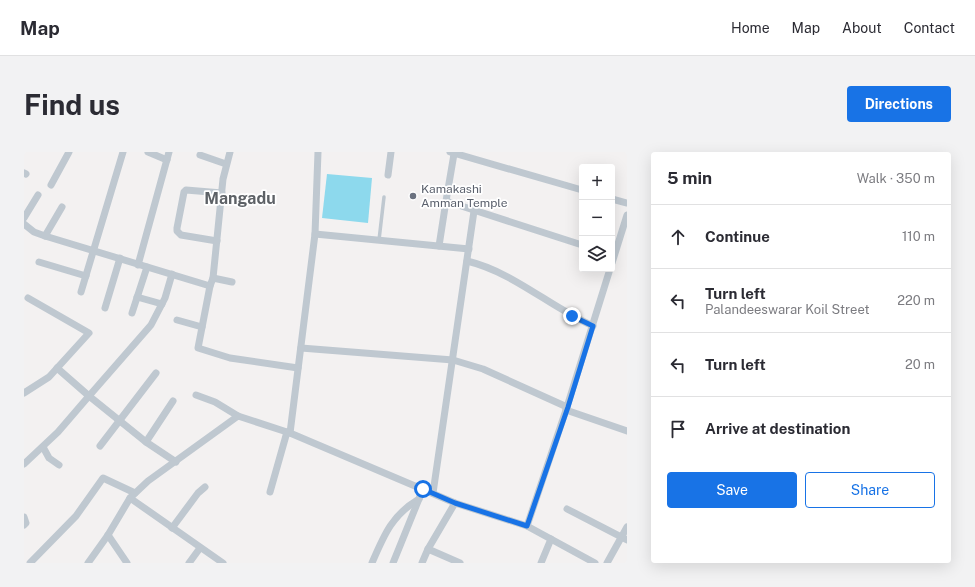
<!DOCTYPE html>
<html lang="en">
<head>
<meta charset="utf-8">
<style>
  body { margin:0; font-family:"Public Sans",sans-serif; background:#f2f2f3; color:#2b2b33 }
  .controls { position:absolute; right:12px; top:12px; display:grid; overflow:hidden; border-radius:4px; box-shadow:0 4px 16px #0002 }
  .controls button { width:36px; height:36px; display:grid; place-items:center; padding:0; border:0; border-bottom:1px solid #e1e1e2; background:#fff; color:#2b2b33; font:20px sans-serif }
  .stop { position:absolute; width:12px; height:12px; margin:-9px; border:3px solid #1873e6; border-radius:50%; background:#fff }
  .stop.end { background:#1873e6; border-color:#fff; box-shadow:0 1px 4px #0008 }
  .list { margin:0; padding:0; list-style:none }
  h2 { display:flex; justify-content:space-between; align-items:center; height:52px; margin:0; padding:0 16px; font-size:17px }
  h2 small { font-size:13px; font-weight:400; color:#7c7c81 }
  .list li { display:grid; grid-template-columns:26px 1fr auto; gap:12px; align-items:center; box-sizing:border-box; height:64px; padding:0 16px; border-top:1px solid #e1e1e2 }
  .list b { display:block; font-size:15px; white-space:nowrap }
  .list p { margin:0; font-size:13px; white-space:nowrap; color:#7c7c81 }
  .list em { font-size:13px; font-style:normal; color:#7c7c81 }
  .actions { display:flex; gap:8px; padding:12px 16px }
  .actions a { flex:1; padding:9px 0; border:1px solid #1873e6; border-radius:4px; text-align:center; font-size:14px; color:#1873e6 }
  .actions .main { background:#1873e6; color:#fff }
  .icon { flex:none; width:22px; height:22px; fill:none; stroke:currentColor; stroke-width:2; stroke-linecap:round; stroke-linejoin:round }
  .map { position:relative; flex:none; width:603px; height:411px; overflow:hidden; border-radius:4px }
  header { display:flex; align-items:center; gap:24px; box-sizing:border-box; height:56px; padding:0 20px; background:#fff; border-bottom:1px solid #e1e1e2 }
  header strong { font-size:19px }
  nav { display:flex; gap:22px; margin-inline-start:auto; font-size:14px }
  .intro { display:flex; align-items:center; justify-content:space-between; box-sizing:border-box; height:96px; padding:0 24px }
  h1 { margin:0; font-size:28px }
  .button { padding:10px 18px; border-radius:4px; background:#1873e6; color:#fff; font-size:14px; font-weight:700 }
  main { display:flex; gap:24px; padding:0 24px }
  aside { flex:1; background:#fff; border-radius:4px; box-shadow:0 4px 16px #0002 }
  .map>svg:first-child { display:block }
  .water { fill:#8dd9ed }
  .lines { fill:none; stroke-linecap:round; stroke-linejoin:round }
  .service { stroke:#bfc8d0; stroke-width:3.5 }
  .minor { stroke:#bfc8d0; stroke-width:7 }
  .route { stroke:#1873e6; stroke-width:5 }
  .worship-dot { fill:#6b7280; stroke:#fff; stroke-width:1.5 }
  .labels { text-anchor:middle; stroke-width:3.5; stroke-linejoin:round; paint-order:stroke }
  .worship-label { font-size:12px; fill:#5b616d; stroke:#fff; text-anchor:start }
  .district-label { font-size:16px; font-weight:bold; fill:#5d6166; stroke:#fff }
</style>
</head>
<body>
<header>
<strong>Map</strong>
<nav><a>Home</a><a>Map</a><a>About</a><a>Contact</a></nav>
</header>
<div class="intro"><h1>Find us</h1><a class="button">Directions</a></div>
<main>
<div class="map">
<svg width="603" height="411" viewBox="0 0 603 411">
  <rect width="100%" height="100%" fill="#f3f1f1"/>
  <path class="water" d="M 303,22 L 348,26 L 344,71 L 298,66 Z"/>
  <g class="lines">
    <path class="service" d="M 355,88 L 360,45"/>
    <g class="minor">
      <path d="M 124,0 L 143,8"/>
      <path d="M 426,0 L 558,38"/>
      <path d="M 430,2 L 422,49 L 558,93"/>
      <path d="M 176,3 L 202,12"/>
      <path d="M 0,21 L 2,22"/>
      <path d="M 364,23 L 367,0"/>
      <path d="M 27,33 L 45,0"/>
      <path d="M 588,47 L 603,51"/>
      <path d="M 0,66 L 14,43"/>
      <path d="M 0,72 L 10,80 L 21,84 L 186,134 L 189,126 L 208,130"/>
      <path d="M 291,82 L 445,97"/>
      <path d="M 21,84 L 38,55"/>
      <path d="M 193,89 L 157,83 L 153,79 L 153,76 L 160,40 L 162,38 L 198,41"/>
      <path d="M 415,94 L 422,49"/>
      <path d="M 443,109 C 489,120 526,155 569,174"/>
      <path d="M 15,110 L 62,124"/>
      <path d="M 588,111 L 603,63"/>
      <path d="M 114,113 L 145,0"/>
      <path d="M 148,122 L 141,146 L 127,173 L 65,244 L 122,290 L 152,310"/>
      <path d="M 189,126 L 199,27 L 206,0"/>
      <path d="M 186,134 L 174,196 L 206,206 L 274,216"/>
      <path d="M 57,140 L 99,0"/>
      <path d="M 113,145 L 138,152"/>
      <path d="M 81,156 L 96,106"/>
      <path d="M 108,161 L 123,115"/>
      <path d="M 153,168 L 178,175"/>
      <path d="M 277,196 L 429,208 L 459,217 L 543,255"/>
      <path d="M 0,241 L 25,225 L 65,181 L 4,146"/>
      <path d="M 172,243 L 191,250 L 214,264"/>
      <path d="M 542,258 L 603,279"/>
      <path d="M 266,281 L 431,351 L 503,374 L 571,411"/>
      <path d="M 122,290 L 149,249"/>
      <path d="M 76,294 L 132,221"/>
      <path d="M 19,295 L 25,306 L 35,313"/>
      <path d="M 0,312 L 34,280 L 65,244 L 33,216"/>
      <path d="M 246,340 L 263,280"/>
      <path d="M 409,341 L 450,59"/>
      <path d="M 106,346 L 199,411"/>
      <path d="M 543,357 L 603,388"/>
      <path d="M 0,365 L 2,371 L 0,373"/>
      <path d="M 503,374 L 542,258 L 586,117"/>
      <path d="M 148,376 L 174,341 L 181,335"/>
      <path d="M 84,383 L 103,411"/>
      <path d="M 404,397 L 436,411"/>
      <path d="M 6,411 L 52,364 L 79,326 L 111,341"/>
      <path d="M 64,411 L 84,383 L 106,346 L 124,329 L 214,264 L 266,281 L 291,82 L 294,0"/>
      <path d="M 165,411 L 176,396"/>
      <path d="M 348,411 C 360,383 368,363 395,347"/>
      <path d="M 369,411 L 399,337"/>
      <path d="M 398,411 L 404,397 L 431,351"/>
      <path d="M 517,411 L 527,387"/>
      <path d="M 583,411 L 603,375"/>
    </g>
  </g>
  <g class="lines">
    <path class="route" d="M 399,337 L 431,351 L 503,374 L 544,255 L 569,174 L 548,164"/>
  </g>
  <circle class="worship-dot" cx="389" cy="44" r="4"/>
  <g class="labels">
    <g class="worship-label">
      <text x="397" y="41">Kamakashi<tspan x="397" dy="14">Amman Temple</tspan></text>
    </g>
    <g class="district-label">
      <text x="216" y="52">Mangadu</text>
    </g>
  </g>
</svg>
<div class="controls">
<button>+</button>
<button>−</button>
<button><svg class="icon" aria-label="layers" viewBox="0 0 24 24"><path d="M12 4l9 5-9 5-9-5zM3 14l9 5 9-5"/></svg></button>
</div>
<div class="stop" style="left:399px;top:337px"></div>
<div class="stop end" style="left:548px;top:164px"></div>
</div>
<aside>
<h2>5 min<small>Walk · 350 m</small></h2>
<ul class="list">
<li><svg class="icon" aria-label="ahead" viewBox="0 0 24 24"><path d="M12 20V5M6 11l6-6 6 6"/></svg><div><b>Continue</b></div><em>110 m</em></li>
<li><svg class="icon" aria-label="left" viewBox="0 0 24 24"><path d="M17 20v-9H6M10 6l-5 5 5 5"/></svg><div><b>Turn left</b><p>Palandeeswarar Koil Street</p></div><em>220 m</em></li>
<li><svg class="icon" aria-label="left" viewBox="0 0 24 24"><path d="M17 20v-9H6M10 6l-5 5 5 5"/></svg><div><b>Turn left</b></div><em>20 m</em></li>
<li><svg class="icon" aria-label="arrive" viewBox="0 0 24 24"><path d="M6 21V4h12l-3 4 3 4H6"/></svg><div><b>Arrive at destination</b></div></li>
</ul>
<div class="actions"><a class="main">Save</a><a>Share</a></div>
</aside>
</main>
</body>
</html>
